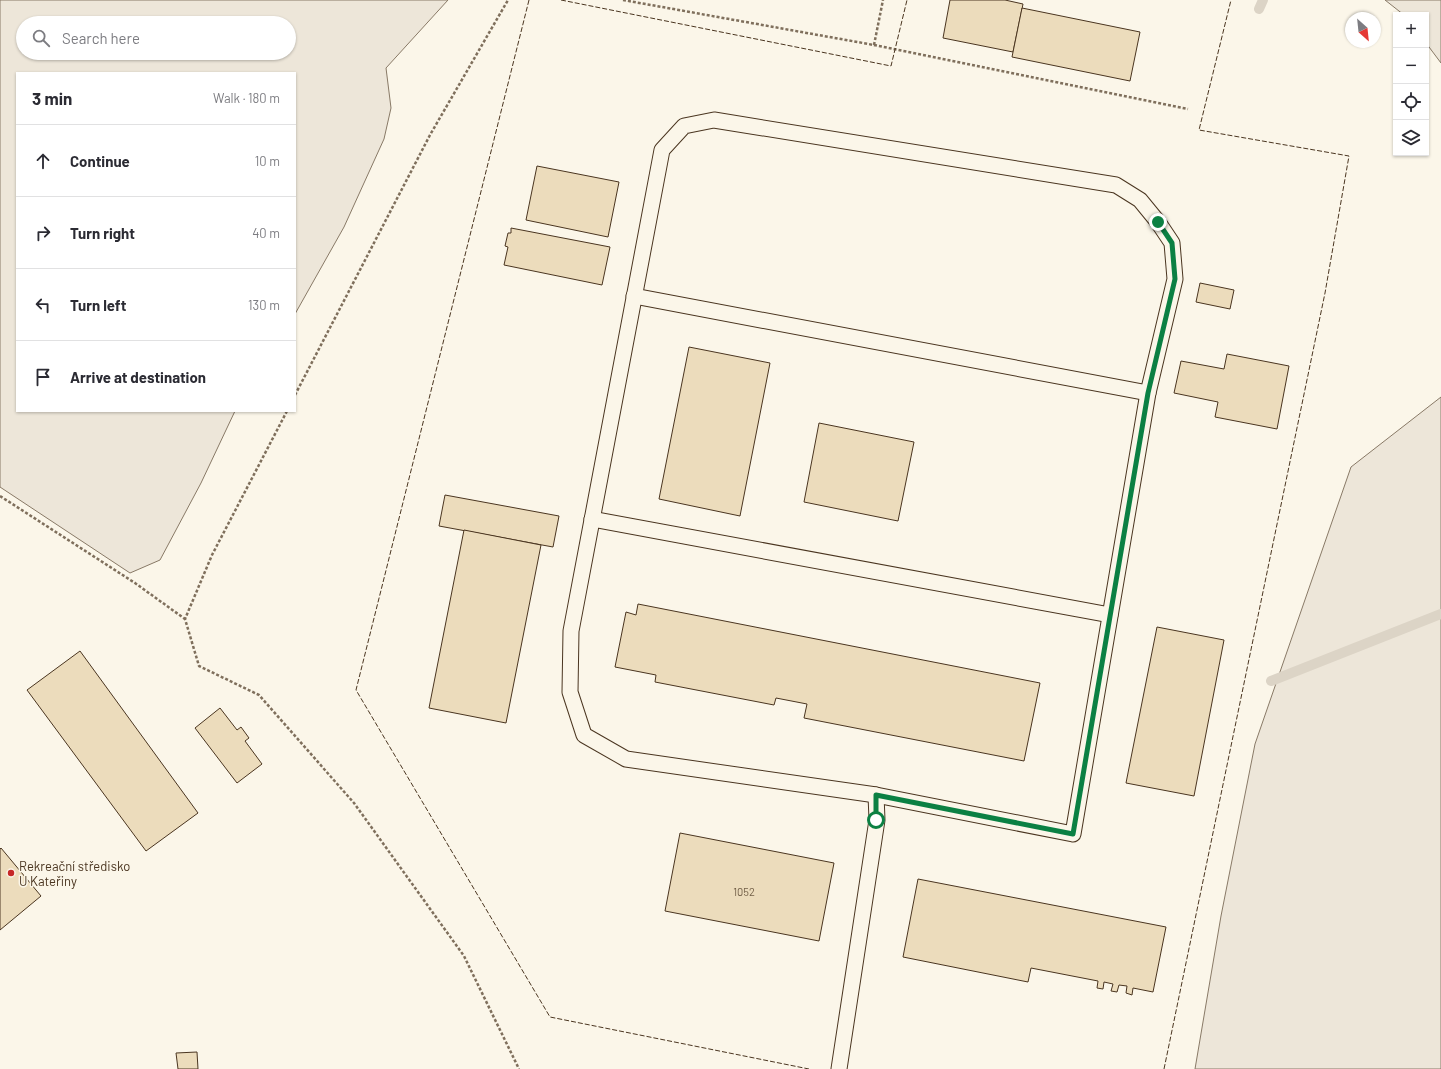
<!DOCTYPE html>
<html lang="en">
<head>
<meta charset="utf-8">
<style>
  body { margin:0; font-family:Barlow,sans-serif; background:#f7f7f7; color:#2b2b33 }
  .controls { position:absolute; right:12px; top:12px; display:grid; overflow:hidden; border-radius:0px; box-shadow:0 1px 3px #0004 }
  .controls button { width:36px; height:36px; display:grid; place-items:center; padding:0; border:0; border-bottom:1px solid #e1e1e2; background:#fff; color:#2b2b33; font:20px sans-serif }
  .compass { position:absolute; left:1345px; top:12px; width:36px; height:36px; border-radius:50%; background:#fff; box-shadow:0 1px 3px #0004; rotate:153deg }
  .stop { position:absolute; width:12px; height:12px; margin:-9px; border:3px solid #0b8043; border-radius:50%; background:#fff }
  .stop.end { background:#0b8043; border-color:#fff; box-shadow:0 1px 4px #0008 }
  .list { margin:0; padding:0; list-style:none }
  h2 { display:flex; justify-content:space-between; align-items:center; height:52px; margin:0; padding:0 16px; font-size:17px }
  h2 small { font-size:13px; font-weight:400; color:#7c7c81 }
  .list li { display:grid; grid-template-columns:26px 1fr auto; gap:12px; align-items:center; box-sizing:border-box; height:72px; padding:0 16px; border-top:1px solid #e1e1e2 }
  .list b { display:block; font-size:15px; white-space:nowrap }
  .list em { font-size:13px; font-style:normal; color:#7c7c81 }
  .icon { flex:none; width:22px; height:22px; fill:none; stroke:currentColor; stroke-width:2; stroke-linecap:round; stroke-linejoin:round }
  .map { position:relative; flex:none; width:1441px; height:1069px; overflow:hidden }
  .search { position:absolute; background:#fff; box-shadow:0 1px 3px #0004; left:16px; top:16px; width:280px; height:44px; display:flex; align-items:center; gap:10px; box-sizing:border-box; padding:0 14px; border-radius:22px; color:#7c7c81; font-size:15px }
  .panel { position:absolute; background:#fff; box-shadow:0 1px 3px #0004; left:16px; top:72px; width:280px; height:340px; border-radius:0px }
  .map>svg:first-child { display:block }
  .green { fill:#ede6d9; stroke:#887966; fill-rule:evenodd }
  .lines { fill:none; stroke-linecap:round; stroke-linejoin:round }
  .stream { stroke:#dcd4c6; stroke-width:10 }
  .building { fill:#ecdcbc; stroke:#4a3520 }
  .service-casing { stroke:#4a3520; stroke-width:17 }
  .path { stroke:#7f6f5c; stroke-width:2.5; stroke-dasharray:3 2; stroke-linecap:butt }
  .service { stroke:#fbf6e9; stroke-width:15 }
  .fence { stroke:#4a3520; stroke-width:1; stroke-dasharray:5 2; stroke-linecap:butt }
  .route { stroke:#0b8043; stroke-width:5 }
  .poi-dot { fill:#c62828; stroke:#fbf6e9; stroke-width:1.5 }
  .labels { text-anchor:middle; stroke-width:3; stroke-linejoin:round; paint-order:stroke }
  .number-label { font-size:11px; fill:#725f47 }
  .poi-label { font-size:13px; fill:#4a3520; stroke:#fbf6e9; text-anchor:start }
</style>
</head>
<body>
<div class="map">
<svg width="1441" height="1069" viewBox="0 0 1441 1069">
  <rect width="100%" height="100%" fill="#fbf6e9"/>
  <g class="green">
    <path d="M 0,0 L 448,0 L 386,68 L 391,108 L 384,139 L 344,227 L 295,314 L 295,73 L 17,73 L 17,411 L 235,411 L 201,483 L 160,560 L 130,573 L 0,487 ZM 23,23 L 289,23 L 289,53 L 23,53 Z"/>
    <path d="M 1385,0 L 1441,0 L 1441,63 L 1426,43 L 1426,15 L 1404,15 Z"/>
    <path d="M 1441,397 L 1441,1069 L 1195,1069 L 1221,916 L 1255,744 L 1351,467 Z"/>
  </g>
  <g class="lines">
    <g class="stream">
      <path d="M 1259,9 L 1263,0"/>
      <path d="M 1271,681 L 1441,614"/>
    </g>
  </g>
  <g class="building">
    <path d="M 950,0 L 1005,0 L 1023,4 L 1013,52 L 943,38 Z"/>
    <path d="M 1022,8 L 1140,32 L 1130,81 L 1012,57 Z"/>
    <path d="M 537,166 L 619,182 L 608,237 L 526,220 Z"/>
    <path d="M 511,228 L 610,247 L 602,285 L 504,265 L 508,247 L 505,246 L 508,233 L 511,233 Z"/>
    <path d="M 1200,283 L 1234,290 L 1230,309 L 1196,302 Z"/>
    <path d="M 689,347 L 770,363 L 740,516 L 659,499 Z"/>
    <path d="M 1227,354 L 1289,366 L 1277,429 L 1215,417 L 1218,402 L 1174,393 L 1181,361 L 1224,369 Z"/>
    <path d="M 819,423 L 914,442 L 898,521 L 804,502 Z"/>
    <path d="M 445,495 L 559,516 L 553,547 L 439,526 Z"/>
    <path d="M 464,530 L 541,545 L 506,723 L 429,708 Z"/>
    <path d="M 638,604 L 1040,683 L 1024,761 L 804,718 L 807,704 L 776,698 L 774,705 L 655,682 L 656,675 L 615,667 L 626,612 L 636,615 Z"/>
    <path d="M 1157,627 L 1224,640 L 1194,796 L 1126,783 Z"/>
    <path d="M 80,651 L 198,813 L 146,851 L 27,690 Z"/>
    <path d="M 220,708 L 237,730 L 241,727 L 249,738 L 245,741 L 262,764 L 237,783 L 195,728 Z"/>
    <path d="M 680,833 L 834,863 L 819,941 L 665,911 Z"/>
    <path d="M 1,848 L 41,896 L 0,930 L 0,849 Z"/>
    <path d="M 918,879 L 1166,927 L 1153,992 L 1133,988 L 1132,995 L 1126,993 L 1127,986 L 1119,985 L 1117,992 L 1111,991 L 1113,984 L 1104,982 L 1103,989 L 1097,988 L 1098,981 L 1031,968 L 1028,982 L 903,957 Z"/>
    <path d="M 197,1052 L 198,1069 L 178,1069 L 176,1053 Z"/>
  </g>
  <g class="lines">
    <g class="service-casing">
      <g id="service">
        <path d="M 714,120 L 1116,185 L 1140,200 L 1158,222 L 1172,243 L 1175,279 L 1148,393 L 1073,834 L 876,795 L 626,759 L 584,735 L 570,692 L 571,631 L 662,150 L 684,126 Z"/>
        <path d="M 634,296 L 1148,393"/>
        <path d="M 592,519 L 1110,615"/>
        <path d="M 839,1069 L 877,820 L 876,795"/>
      </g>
    </g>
    <g class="path">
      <path d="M 623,0 L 874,45 L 883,0"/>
      <path d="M 874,45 L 1188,109"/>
      <path d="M 295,395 L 430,135 L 508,0"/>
      <path d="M 287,411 L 212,555 L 185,619 L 199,666 L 259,695 L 354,803 L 464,956 L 519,1069"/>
      <path d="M 0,496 L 135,583 L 185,619"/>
    </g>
    <use href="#service" class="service"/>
    <g class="fence">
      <path d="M 529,0 L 356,690 L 550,1017 L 809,1069"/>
      <path d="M 561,0 L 891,66 L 907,0"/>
      <path d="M 1164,1069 L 1325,293 L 1349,156 L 1199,130 L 1231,0"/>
    </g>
  </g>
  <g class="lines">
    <path class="route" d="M 876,820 L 876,795 L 1073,834 L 1148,393 L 1175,279 L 1172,243 L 1158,222"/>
  </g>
  <circle class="poi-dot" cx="11" cy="873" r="4"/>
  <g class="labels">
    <g class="number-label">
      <text x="744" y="896">1052</text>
    </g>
    <g class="poi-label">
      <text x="19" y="871">Rekreační středisko<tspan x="19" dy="15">U Kateřiny</tspan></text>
    </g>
  </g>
</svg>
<div class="controls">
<button>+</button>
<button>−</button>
<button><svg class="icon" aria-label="locate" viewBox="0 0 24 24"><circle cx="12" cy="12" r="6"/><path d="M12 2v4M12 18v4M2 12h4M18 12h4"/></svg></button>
<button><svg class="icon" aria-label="layers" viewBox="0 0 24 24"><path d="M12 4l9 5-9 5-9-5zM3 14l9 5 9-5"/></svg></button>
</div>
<svg class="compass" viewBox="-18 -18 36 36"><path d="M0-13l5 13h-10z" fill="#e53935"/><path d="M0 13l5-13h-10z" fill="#7c7c81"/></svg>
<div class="stop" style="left:876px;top:820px"></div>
<div class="stop end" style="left:1158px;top:222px"></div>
<div class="search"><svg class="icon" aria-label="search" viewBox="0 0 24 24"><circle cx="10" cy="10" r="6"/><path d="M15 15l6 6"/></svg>Search here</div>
<section class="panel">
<h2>3 min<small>Walk · 180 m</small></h2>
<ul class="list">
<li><svg class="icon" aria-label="ahead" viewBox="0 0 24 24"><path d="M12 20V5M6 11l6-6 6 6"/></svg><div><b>Continue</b></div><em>10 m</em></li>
<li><svg class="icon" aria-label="right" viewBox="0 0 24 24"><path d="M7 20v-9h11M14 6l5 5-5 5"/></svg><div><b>Turn right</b></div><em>40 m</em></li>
<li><svg class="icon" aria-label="left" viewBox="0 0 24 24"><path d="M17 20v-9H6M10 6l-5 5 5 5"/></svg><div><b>Turn left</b></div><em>130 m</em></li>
<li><svg class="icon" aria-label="arrive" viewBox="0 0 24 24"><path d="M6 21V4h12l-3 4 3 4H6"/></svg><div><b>Arrive at destination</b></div></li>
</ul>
</section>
</div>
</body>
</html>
